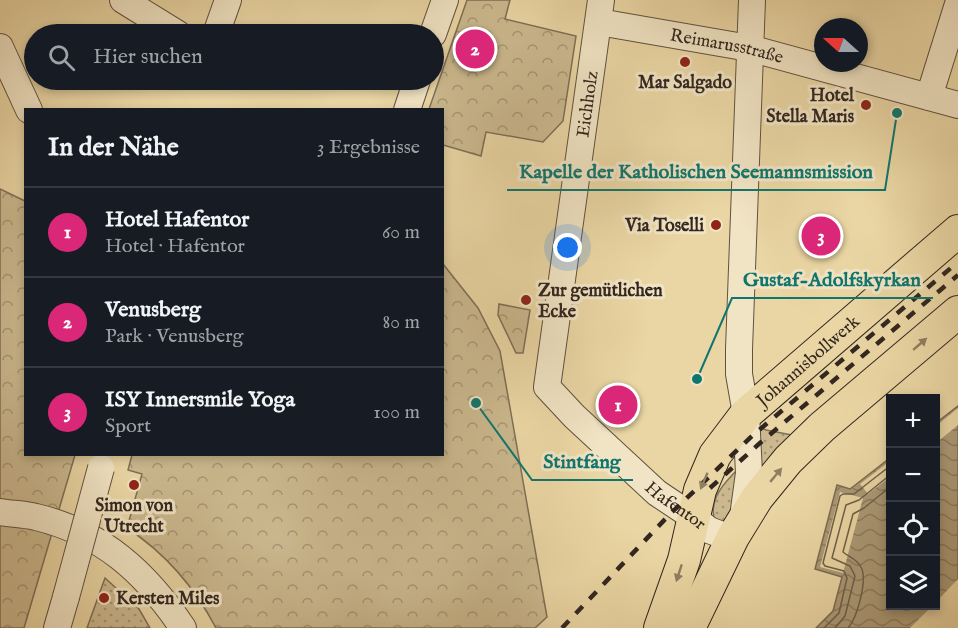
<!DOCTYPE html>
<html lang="de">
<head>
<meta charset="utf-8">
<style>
  body { margin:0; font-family:"IM FELL English",serif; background:#242831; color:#f1f3f6 }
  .controls { position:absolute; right:18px; bottom:18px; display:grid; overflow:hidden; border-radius:0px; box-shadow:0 3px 9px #0003 }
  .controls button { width:54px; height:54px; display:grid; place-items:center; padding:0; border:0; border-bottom:2px solid #363941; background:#171b24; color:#f1f3f6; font:30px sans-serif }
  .compass { position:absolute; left:814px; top:18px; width:54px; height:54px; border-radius:50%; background:#171b24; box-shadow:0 3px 9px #0003; rotate:291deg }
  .you { position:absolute; left:568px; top:248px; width:21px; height:21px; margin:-15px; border:4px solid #fff; border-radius:50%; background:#1a73e8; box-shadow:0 0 0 9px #1a73e833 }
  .badge { display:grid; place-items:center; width:39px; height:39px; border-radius:50%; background:#db2777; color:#fff; font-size:20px; font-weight:700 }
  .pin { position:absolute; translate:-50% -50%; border:3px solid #fff; box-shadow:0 2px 6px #0006 }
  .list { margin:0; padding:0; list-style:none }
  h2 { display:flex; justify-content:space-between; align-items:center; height:78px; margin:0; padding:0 24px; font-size:26px }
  h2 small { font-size:20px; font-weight:400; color:#9ea1a6 }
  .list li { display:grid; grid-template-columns:39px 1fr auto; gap:18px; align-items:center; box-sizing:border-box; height:90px; padding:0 24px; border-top:2px solid #363941 }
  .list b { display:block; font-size:22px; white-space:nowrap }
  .list p { margin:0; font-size:20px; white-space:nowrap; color:#9ea1a6 }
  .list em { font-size:20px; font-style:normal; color:#9ea1a6 }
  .icon { flex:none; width:33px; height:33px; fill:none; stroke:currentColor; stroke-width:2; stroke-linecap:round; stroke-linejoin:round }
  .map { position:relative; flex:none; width:958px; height:628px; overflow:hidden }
  .search { position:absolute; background:#171b24; box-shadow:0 3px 9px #0003; left:24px; top:24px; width:420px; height:66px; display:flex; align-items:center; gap:15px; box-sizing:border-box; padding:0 21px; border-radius:33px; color:#9ea1a6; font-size:22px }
  .panel { position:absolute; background:#171b24; box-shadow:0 3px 9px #0003; left:24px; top:108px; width:420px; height:348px; border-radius:0px }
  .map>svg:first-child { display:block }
  .grass { fill:url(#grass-dots); stroke:#7e6f57; stroke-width:1.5 }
  .forest { fill:url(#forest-crowns); stroke:#7e6f57; stroke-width:1.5 }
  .water { fill:url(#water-waves); stroke:#7b6c54; stroke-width:1.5 }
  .pier { fill:#ead6a4 }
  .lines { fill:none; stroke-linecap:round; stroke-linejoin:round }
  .shore { stroke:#6e604c; stroke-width:1.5 }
  .minor-casing { stroke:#605241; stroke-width:28 }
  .major-casing { stroke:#322620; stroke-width:34 }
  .minor { stroke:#f1e4c4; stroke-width:26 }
  .major { stroke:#ead6a4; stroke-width:32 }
  .rail { stroke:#322620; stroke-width:4.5; stroke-dasharray:10 10; stroke-linecap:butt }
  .minor-bridge-casing { stroke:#605241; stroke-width:28; stroke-linecap:butt }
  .minor-bridge { stroke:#f1e4c4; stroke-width:26 }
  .oneway { fill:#8e7e62 }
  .poi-dot { fill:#8f2418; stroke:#f1e4c4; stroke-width:2 }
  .labels { text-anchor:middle; stroke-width:6; stroke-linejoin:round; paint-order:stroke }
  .street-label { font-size:18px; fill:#322620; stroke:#f1e4c4 }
  .poi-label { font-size:18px; font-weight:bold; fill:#322620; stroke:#f1e4c4 }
  .leader { fill:none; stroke:#0f766e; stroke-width:2 }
  .callout-dot { fill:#0f766e; stroke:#f1e4c4; stroke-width:2 }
  .callout-label { font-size:20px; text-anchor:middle; font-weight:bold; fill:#0f766e; stroke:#f1e4c4; stroke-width:6; stroke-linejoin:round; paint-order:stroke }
</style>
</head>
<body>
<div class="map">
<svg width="958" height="628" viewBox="0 0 958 628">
  <defs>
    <pattern id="grass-dots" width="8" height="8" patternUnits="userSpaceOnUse" patternTransform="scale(1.5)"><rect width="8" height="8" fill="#cbb88e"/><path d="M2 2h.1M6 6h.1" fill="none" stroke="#a59574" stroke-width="1.8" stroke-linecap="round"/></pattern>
    <pattern id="forest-crowns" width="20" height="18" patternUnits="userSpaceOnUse" patternTransform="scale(1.5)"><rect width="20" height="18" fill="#cbb88e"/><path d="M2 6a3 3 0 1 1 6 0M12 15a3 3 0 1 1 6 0" fill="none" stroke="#a59574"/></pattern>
    <pattern id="water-waves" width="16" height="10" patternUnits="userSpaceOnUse" patternTransform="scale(1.5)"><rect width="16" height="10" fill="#ab9a77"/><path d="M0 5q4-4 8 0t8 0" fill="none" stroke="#8c7d61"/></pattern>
  </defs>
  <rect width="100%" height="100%" fill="#ead6a4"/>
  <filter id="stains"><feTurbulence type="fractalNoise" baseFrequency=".00333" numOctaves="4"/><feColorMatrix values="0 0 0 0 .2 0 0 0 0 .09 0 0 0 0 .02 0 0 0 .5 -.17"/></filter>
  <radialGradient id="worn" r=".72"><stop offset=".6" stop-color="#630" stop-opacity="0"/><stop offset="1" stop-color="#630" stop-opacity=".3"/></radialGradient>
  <g class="grass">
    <path d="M 752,423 L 766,430 L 797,436 L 761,477 Z"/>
    <path d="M 742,465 L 742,485 L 724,525 L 715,522 C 707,498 727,480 742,465 Z"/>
    <path d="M 105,578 L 139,609 L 150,628 L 87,628 Z"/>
  </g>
  <g class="forest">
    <path d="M 467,0 L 510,0 L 505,19 L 576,36 L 563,121 L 543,142 L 486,132 L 481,156 L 443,145 L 442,110 L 429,109 Z"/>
    <path d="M 0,189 L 25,201 L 26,454 L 75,455 L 24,628 L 0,628 Z"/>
    <path d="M 443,264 L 478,308 L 500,351 L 547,617 L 535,628 L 216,628 C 195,588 165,553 127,528 L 142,474 L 128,470 L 132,455 L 442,454 Z"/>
    <path d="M 499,304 L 530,310 L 523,353 L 516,353 L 498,315 Z"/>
  </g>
  <path class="water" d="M 958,406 L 958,628 L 816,628 L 833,611 L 842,577 L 815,569 L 837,485 L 850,489 L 890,458 L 890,606 L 936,606 L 936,423 Z"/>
  <g class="pier">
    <path d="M 958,408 L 958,425 L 936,443 L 936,426 Z"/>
    <path d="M 890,461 L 890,477 L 868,494 L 860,484 Z"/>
    <path d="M 840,492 L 863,498 L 843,573 L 820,567 Z"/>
    <path d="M 958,579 L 958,628 L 910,628 L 932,606 L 936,606 L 936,602 Z"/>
  </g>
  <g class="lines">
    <g class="shore">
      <path d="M 824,628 L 839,613 L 847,578 L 844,571 L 825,566 L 823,563 L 840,496 L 843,494 L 854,494 L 890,466"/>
      <path d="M 835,628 L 845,616 L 855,576 L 850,566 L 832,558 L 846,505 L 859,500 L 890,475"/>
      <path d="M 848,628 C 857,618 868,580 861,567 C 857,559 849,557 843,552 L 853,514 L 864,508 L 890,487"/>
    </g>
    <g class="minor-casing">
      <g id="minor">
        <path d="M 123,0 L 178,34"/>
        <path id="s1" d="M 601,0 L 547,387 L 574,416 L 657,493 L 693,517 L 709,530 L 722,535 L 733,537"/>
        <path id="s2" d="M 599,22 L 749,48 L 958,105"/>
        <path d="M 216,34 L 228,0"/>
        <path d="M 433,34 L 445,0"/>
        <path d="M 0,47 L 29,110"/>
        <path d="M 929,97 L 958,4"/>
        <path d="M 407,110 L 417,80"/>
        <path d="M 0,512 C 12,514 25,514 36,517 C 103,533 146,573 183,628"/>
        <path d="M 743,517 L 749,473 L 746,414 L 739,374 L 739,349 L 752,0"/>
        <path d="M 57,628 L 66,597"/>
      </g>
    </g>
    <g class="major-casing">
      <g id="major">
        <path id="s3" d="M 660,628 L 684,560 L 700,490 L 715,455 L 746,414 L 958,231"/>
        <path d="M 689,628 L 733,537 L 757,498 L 788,460 L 822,427 L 958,312"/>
      </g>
    </g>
    <use href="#minor" class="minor"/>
    <use href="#major" class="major"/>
    <g class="rail">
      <path d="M 710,488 L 760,443 L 958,275"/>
      <path d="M 562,628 L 669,515 L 752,436 L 958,262"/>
    </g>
    <g class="minor-bridge-casing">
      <path id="minor-bridge" d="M 66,597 L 101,468"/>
    </g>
    <use href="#minor-bridge" class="minor-bridge"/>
  </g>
  <defs><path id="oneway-solid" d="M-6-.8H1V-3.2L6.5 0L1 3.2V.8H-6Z" transform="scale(1.5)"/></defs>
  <g class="oneway">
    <use href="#oneway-solid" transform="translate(920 344) rotate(-41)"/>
    <use href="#oneway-solid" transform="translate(776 475) rotate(-50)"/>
    <use href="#oneway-solid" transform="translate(704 481) rotate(113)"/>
    <use href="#oneway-solid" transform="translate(679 573) rotate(108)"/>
  </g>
  <g class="poi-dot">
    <circle cx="685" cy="62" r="6"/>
    <circle cx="866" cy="105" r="6"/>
    <circle cx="716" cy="225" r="6"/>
    <circle cx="526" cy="300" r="6"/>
    <circle cx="134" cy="485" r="6"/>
    <circle cx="104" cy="598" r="6"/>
  </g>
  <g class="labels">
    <g class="street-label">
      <text dy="6" stroke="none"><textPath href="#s2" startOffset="130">Reimarusstraße</textPath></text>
      <text transform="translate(587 104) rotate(-82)" y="6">Eichholz</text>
      <text dy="6" stroke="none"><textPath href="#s3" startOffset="315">Johannisbollwerk</textPath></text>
      <text dy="6" stroke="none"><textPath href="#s1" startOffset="566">Hafentor</textPath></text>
    </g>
    <g class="poi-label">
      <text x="685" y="88">Mar Salgado</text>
      <text x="854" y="101" text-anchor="end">Hotel<tspan x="854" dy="21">Stella Maris</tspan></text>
      <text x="704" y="231" text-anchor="end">Via Toselli</text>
      <text x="538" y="296" text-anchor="start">Zur gemütlichen<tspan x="538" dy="21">Ecke</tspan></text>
      <text x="134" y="511">Simon von<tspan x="134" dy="21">Utrecht</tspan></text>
      <text x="116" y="604" text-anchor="start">Kersten Miles</text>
    </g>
  </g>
  <path class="leader" d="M897 113L885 190H507M697 379L732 298H933M476 403L532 480H633"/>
  <g class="callout-dot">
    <circle cx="897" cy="113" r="6"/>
    <circle cx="697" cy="379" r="6"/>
    <circle cx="476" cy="403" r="6"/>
  </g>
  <g class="callout-label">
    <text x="696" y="178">Kapelle der Katholischen Seemannsmission</text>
    <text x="832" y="286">Gustaf-Adolfskyrkan</text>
    <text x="582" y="468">Stintfang</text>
  </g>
  <rect width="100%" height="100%" filter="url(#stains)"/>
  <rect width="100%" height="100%" fill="url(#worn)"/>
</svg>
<div class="controls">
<button>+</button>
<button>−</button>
<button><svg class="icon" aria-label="locate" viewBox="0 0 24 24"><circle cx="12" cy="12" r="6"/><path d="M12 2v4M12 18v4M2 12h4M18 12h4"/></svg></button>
<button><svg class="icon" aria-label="layers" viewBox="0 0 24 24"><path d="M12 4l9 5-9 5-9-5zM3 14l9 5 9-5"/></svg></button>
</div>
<svg class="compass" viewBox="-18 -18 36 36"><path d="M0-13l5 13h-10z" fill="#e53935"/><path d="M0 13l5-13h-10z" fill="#9ea1a6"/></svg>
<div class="you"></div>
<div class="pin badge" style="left:618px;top:405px">1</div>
<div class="pin badge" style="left:475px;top:49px">2</div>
<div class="pin badge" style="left:821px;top:236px">3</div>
<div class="search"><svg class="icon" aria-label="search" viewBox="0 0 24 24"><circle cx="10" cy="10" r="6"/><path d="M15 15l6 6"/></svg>Hier suchen</div>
<section class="panel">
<h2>In der Nähe<small>3 Ergebnisse</small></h2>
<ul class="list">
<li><span class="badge">1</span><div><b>Hotel Hafentor</b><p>Hotel · Hafentor</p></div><em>60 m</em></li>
<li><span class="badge">2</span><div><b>Venusberg</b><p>Park · Venusberg</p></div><em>80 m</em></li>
<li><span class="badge">3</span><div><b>ISY Innersmile Yoga</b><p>Sport</p></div><em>100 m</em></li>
</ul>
</section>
</div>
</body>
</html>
